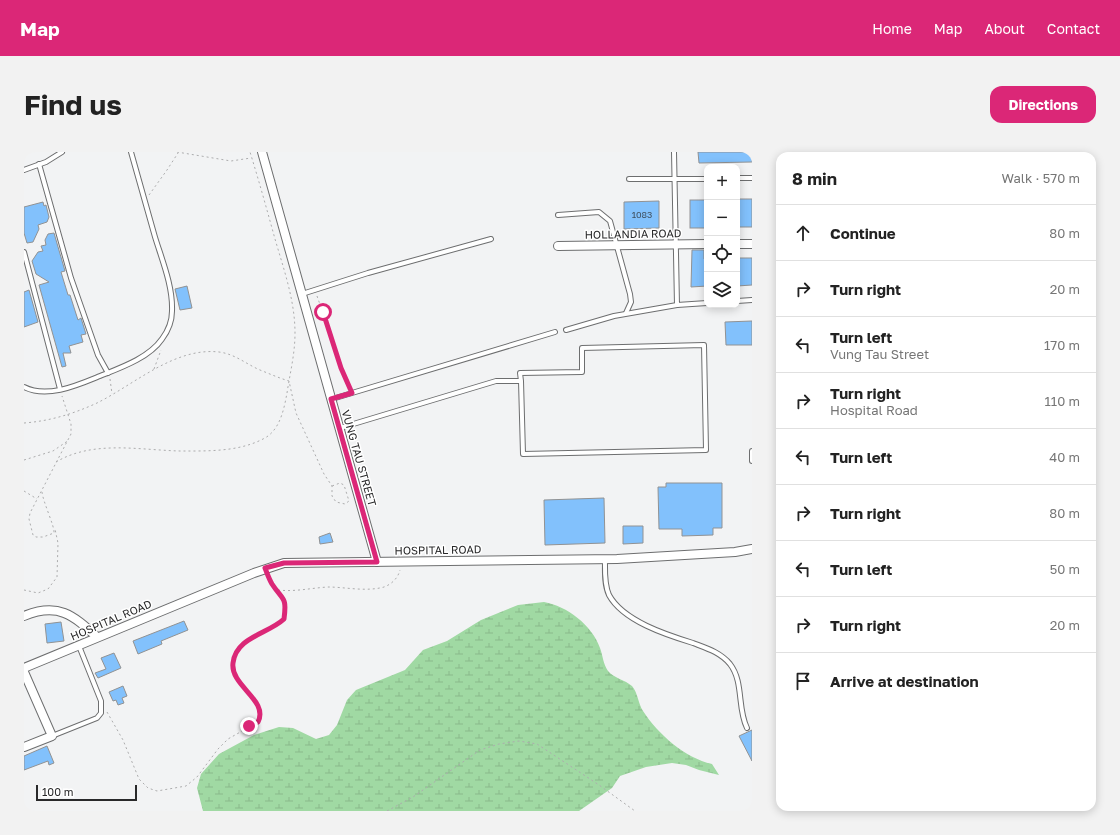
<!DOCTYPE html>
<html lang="en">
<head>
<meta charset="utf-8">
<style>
  body { margin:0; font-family:"Golos Text",sans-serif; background:#f2f2f2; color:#222 }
  .controls { position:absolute; right:12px; top:12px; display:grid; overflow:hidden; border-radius:8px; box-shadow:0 2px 10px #0003 }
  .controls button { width:36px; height:36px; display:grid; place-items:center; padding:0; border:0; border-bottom:1px solid #e0e0e0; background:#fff; color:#222; font:20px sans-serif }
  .scale { position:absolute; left:12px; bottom:10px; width:101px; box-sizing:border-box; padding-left:4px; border:2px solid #29292a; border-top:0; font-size:11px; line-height:14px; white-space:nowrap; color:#29292a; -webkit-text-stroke:3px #fff; paint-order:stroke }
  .stop { position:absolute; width:12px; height:12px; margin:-9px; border:3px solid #db2777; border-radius:50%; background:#fff }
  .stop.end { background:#db2777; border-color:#fff; box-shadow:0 1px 4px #0008 }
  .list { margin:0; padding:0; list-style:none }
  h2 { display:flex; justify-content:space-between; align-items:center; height:52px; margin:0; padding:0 16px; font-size:17px }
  h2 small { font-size:13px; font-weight:400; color:#767676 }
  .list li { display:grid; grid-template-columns:26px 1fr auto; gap:12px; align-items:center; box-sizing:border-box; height:56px; padding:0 16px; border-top:1px solid #e0e0e0 }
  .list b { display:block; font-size:15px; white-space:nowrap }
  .list p { margin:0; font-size:13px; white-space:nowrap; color:#767676 }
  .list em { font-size:13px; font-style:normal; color:#767676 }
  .icon { flex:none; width:22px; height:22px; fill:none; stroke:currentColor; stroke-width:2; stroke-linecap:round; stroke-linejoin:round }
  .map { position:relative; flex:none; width:728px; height:659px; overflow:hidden; border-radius:12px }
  header { display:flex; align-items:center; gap:24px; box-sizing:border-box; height:56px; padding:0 20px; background:#db2777; color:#fff }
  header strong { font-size:19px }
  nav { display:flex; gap:22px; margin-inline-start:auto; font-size:14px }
  .intro { display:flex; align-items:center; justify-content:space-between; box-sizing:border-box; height:96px; padding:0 24px }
  h1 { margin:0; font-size:28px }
  .button { padding:10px 18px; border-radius:12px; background:#db2777; color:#fff; font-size:14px; font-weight:700 }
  main { display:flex; gap:24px; padding:0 24px }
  aside { flex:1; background:#fff; border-radius:12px; box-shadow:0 2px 10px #0003 }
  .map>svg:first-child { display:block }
  .wetland { fill:url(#wetland-marsh) }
  .building { fill:#82c1fc; stroke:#919293 }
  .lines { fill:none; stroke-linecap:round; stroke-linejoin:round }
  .service-casing { stroke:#6d6e6f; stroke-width:6 }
  .minor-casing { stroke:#6d6e6f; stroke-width:10 }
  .path { stroke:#acacad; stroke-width:1; stroke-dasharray:2 3; stroke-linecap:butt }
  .service { stroke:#fff; stroke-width:4 }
  .minor { stroke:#fff; stroke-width:8 }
  .route { stroke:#db2777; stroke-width:5 }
  .labels { text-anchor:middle; stroke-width:3; stroke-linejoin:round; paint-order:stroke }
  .number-label { font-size:9px; fill:#3f4f5e }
  .street-label { font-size:11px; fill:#29292a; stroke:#fff }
</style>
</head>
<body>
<header>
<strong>Map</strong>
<nav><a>Home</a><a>Map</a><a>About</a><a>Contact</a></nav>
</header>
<div class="intro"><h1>Find us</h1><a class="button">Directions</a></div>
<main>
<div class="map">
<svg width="728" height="659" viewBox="0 0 728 659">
  <defs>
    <pattern id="wetland-marsh" width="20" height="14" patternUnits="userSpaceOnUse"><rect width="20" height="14" fill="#a0d9a3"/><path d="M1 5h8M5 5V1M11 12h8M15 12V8" fill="none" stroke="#8aba8c"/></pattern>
  </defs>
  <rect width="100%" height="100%" fill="#f2f3f4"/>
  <path class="wetland" d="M 520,450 C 543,454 568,473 576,496 C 579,504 579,512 584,519 C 590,526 601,528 608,534 C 614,541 614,551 619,559 C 634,582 661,606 688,612 L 695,623 L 675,618 L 662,613 L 648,611 L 622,615 L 596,624 L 588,636 L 555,659 L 179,659 L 173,636 L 177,622 L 195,602 L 230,583 L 255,575 L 269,576 L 292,587 L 305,583 L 313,573 L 323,548 L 332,538 L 381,518 L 399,498 L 423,489 L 457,468 L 494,453 Z"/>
  <g class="building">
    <path d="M 674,0 L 728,0 L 728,10 L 675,11 Z"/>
    <rect x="713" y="47" width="15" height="28"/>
    <rect x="666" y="48" width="17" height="28"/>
    <path d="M 635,49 L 635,76 L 600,77 L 600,50 Z"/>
    <path d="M 19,50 L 20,54 L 22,53 L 25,65 L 23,70 L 14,73 L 15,77 L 9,90 L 3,91 L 0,81 L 0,55 Z"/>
    <path d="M 30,81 L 41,119 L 37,120 L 44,143 L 46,143 L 54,168 L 57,166 L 62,182 L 57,183 L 59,190 L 45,194 L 47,201 L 39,201 L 42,214 L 38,215 L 15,133 L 25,130 L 12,122 L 8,109 L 14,100 L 19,99 L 17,94 L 22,93 L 21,88 L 24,82 Z"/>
    <path d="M 668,98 L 680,98 L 680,107 L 683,107 L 683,134 L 667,135 Z"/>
    <path d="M 713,106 L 728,106 L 728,133 L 713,134 Z"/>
    <path d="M 163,134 L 168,156 L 156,158 L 151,137 Z"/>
    <path d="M 5,138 L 14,170 L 0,175 L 0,140 Z"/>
    <path d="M 728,169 L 728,193 L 702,193 L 701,170 Z"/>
    <path d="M 642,331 L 698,331 L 698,376 L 689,376 L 689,383 L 658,384 L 658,377 L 635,377 L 634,335 L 642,335 Z"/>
    <path d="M 580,346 L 581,391 L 521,393 L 520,348 Z"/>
    <path d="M 599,374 L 619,374 L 619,391 L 599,392 Z"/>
    <path d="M 306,381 L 309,390 L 296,392 L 295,385 Z"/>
    <path d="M 160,469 L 164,478 L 137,489 L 138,492 L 114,502 L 109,489 Z"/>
    <path d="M 37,470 L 40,489 L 23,491 L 21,472 Z"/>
    <path d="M 90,501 L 97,516 L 74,526 L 71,521 L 82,517 L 77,506 Z"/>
    <path d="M 99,534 L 103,544 L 98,546 L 100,551 L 94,553 L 92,548 L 89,549 L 85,540 Z"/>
    <path d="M 728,578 L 728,609 L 715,584 Z"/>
    <path d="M 23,594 L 30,611 L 25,613 L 24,609 L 0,618 L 0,604 Z"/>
  </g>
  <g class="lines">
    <g class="service-casing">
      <g id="service">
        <path d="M 650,0 L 653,153 L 683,151"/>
        <path d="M 15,12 L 47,126 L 74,203 L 84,221"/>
        <path d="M 0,18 L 22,10 L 38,0"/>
        <path d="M 713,26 L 728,26"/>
        <path d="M 605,27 L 683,27"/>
        <path d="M 534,63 L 575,60 L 586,69 L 606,142 L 607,150 L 602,161"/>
        <path d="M 0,100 L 36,237"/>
        <path d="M 278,142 L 344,121 L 467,87"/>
        <path d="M 713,149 L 728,148"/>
        <path d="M 542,178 L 590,164 L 653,153"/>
        <path d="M 0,235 C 23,247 54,233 76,224 C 96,216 125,206 138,187 C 144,179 148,169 148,159 C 149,134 138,108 131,85 C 123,57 115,28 107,0"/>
        <path d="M 308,247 L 531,180"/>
        <path d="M 316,276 L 472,229 L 497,229 L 499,302 L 682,298 L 680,193 L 558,196 L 558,220 L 496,221 L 497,229"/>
        <path d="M 728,299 L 728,309"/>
        <path d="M 581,407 C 581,418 580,432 585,443 C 599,469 643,483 669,491 C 682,496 696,500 706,512 C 720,530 713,556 723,576"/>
        <path d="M 28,584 L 73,566 L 77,561 L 77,549 L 55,494"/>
      </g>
    </g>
    <g class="minor-casing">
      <g id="minor">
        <path d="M 238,0 L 353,410"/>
        <path d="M 713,92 L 728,92"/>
        <path d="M 534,94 L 683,92"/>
        <path d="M 0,464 C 34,450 49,463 73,485"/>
        <path d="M 0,516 L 230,421 L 260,411 L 593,407 L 711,400 L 728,397"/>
        <path d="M 0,520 L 28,584 L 0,595"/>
      </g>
    </g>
    <g class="path">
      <path d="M 153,0 L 207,9 L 227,6"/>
      <path d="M 125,43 L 143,18 L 154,1"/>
      <path d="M 293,144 L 326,237"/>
      <path d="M 130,217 L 137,198"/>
      <path d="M 86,227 L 88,242"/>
      <path d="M 0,271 C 26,269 49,262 73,251 C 111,232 151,195 195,200 C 211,202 222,212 236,218 C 246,222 255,226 265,229 L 272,261 L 300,322 L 308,334 L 308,344 L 312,350 L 321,352 L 325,349 L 320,333 L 316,331 L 308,334"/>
      <path d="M 0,308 L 29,299 L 45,288"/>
      <path d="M 32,310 C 69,288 115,298 156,299 C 183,299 214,300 239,287 C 256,279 260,257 263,241 C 266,221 271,202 271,181 C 271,149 260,118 251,87 C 243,58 235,29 226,0"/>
      <path d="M 0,339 L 13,347"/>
      <path d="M 18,340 C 19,350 31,375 30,381 L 19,385 L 12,385 L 9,383 L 5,367 L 6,361 L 47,282 L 47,272 L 38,244"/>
      <path d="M 0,438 L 14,441 L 24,437 L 33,425 L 34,391 L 31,377"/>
      <path d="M 254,438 C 271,440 287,436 304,435 C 321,435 342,440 360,435 C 368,432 374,426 376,418"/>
      <path d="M 83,560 L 99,588 L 115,627 L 124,636 L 133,639 L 162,634 L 173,625 L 194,597 L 204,587 L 234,570 C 245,548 206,534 209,511 C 212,485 244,482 260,467 C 263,441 254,444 244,424"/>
      <path d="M 363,659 L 389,645 L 456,598 L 475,592 L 495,589 L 513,592 L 575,633 L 611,659"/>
    </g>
    <use href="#service" class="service"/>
    <use href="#minor" class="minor"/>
  </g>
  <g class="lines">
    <path class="route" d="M 225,574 L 234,570 C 245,548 206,534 209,511 C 212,485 244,482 260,467 C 263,444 259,449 248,432 C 245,427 243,421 241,416 L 260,411 L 353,410 L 307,247 L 328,241 L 317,216 L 299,160"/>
  </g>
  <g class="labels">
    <g class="number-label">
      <text x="618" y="66">1083</text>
    </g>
    <g class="street-label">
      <text transform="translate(609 82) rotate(-1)" y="4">HOLLANDIA ROAD</text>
      <text transform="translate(335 306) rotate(74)" y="4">VUNG TAU STREET</text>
      <text transform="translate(414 398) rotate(-1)" y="4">HOSPITAL ROAD</text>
      <text transform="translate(87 468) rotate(-23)" y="4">HOSPITAL ROAD</text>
    </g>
  </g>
</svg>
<div class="controls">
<button>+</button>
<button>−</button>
<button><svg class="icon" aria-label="locate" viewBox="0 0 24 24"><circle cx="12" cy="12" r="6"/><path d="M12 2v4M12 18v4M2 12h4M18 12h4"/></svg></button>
<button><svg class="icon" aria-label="layers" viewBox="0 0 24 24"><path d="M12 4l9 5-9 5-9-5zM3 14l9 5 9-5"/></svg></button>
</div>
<div class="scale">100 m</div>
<div class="stop" style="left:299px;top:160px"></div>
<div class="stop end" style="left:225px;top:574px"></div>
</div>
<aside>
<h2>8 min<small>Walk · 570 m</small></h2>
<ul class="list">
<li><svg class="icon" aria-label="ahead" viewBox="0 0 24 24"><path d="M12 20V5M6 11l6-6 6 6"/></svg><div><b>Continue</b></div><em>80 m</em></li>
<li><svg class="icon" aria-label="right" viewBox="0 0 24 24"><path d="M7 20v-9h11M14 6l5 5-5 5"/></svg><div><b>Turn right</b></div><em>20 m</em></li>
<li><svg class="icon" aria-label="left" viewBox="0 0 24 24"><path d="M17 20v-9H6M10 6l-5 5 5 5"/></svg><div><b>Turn left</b><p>Vung Tau Street</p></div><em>170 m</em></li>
<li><svg class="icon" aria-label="right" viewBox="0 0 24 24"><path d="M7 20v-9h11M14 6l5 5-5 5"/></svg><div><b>Turn right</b><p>Hospital Road</p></div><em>110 m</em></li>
<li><svg class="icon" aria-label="left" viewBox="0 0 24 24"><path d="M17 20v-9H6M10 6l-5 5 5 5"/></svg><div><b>Turn left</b></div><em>40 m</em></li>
<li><svg class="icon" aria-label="right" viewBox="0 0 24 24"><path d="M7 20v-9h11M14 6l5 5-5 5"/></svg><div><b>Turn right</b></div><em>80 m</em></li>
<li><svg class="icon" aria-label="left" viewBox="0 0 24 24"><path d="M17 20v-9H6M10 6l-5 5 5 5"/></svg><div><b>Turn left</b></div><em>50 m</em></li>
<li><svg class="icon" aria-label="right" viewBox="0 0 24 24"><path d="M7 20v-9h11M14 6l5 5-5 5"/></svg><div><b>Turn right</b></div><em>20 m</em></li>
<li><svg class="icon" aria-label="arrive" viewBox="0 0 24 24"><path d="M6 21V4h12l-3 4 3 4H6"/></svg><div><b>Arrive at destination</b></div></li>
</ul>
</aside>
</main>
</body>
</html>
